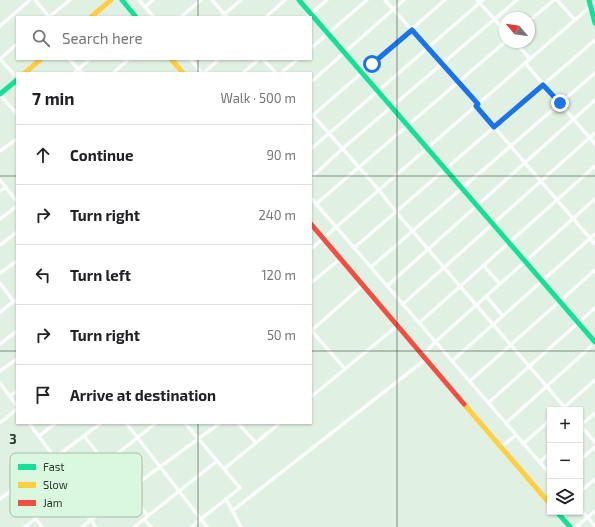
<!DOCTYPE html>
<html lang="en">
<head>
<meta charset="utf-8">
<style>
  body { margin:0; font-family:"Exo 2",sans-serif; background:#f2f2f2; color:#202124 }
  .controls { position:absolute; right:12px; bottom:12px; display:grid; overflow:hidden; border-radius:0px; box-shadow:0 1px 3px #0004 }
  .controls button { width:36px; height:36px; display:grid; place-items:center; padding:0; border:0; border-bottom:1px solid #e0e0e0; background:#fff; color:#202124; font:20px sans-serif }
  .compass { position:absolute; left:499px; top:12px; width:36px; height:36px; border-radius:50%; background:#fff; box-shadow:0 1px 3px #0004; rotate:299deg }
  .stop { position:absolute; width:12px; height:12px; margin:-9px; border:3px solid #1a73e8; border-radius:50%; background:#fff }
  .stop.end { background:#1a73e8; border-color:#fff; box-shadow:0 1px 4px #0008 }
  .list { margin:0; padding:0; list-style:none }
  h2 { display:flex; justify-content:space-between; align-items:center; height:52px; margin:0; padding:0 16px; font-size:17px }
  h2 small { font-size:13px; font-weight:400; color:#757577 }
  .list li { display:grid; grid-template-columns:26px 1fr auto; gap:12px; align-items:center; box-sizing:border-box; height:60px; padding:0 16px; border-top:1px solid #e0e0e0 }
  .list b { display:block; font-size:15px; white-space:nowrap }
  .list em { font-size:13px; font-style:normal; color:#757577 }
  .icon { flex:none; width:22px; height:22px; fill:none; stroke:currentColor; stroke-width:2; stroke-linecap:round; stroke-linejoin:round }
  .map { position:relative; flex:none; width:595px; height:527px; overflow:hidden }
  .search { position:absolute; background:#fff; box-shadow:0 1px 3px #0004; left:16px; top:16px; width:296px; height:44px; display:flex; align-items:center; gap:10px; box-sizing:border-box; padding:0 14px; border-radius:0px; color:#757577; font-size:15px }
  .panel { position:absolute; background:#fff; box-shadow:0 1px 3px #0004; left:16px; top:72px; width:296px; height:352px; border-radius:0px }
  .map>svg:first-child { display:block }
  .lines { fill:none; stroke-linecap:round; stroke-linejoin:round }
  .street { stroke:#fafdfb; stroke-width:3.5 }
  .fast { stroke:#16e098; stroke-width:5 }
  .slow { stroke:#ffcf43; stroke-width:5 }
  .jam { stroke:#f24e42; stroke-width:5 }
  .route { stroke:#1a73e8; stroke-width:5 }
  .grid { fill:none; stroke:#2c372e; stroke-width:1; stroke-opacity:0.55 }
  .key { fill:#daf7df; stroke:#a6bdaa; stroke-width:1 }
  .key-label { font-size:11px; fill:#2c372e }
  .grid-label { font-size:13px; text-anchor:middle; font-weight:bold; fill:#2c372e; stroke:#daf7df; stroke-width:3.5; stroke-linejoin:round; paint-order:stroke }
</style>
</head>
<body>
<div class="map">
<svg width="595" height="527" viewBox="0 0 595 527">
  <rect width="100%" height="100%" fill="#e0f1e3"/>
  <g class="lines">
    <g class="street">
      <path d="M 35,0 L 49,17"/>
      <path d="M 139,0 L 154,17"/>
      <path d="M 212,0 L 227,17"/>
      <path d="M 385,0 L 478,104"/>
      <path d="M 477,0 L 505,31"/>
      <path d="M 557,0 L 575,20"/>
      <path d="M 145,7 L 153,0"/>
      <path d="M 49,17 L 70,0"/>
      <path d="M 181,17 L 201,0"/>
      <path d="M 221,17 L 241,0"/>
      <path d="M 266,17 L 285,0"/>
      <path d="M 307,17 L 327,0"/>
      <path d="M 529,21 L 554,0"/>
      <path d="M 0,26 L 30,0"/>
      <path d="M 515,42 L 530,59"/>
      <path d="M 311,48 L 367,0"/>
      <path d="M 0,59 L 17,78"/>
      <path d="M 0,59 L 17,44"/>
      <path d="M 69,59 L 82,73"/>
      <path d="M 190,59 L 202,73"/>
      <path d="M 263,59 L 276,73"/>
      <path d="M 525,63 L 595,144"/>
      <path d="M 74,73 L 90,59"/>
      <path d="M 113,73 L 129,59"/>
      <path d="M 204,73 L 219,59"/>
      <path d="M 243,73 L 259,59"/>
      <path d="M 281,73 L 298,59"/>
      <path d="M 311,82 L 404,0"/>
      <path d="M 0,95 L 17,114"/>
      <path d="M 476,106 L 595,244"/>
      <path d="M 311,113 L 379,190 L 396,212 L 567,410"/>
      <path d="M 311,117 L 445,0"/>
      <path d="M 311,149 L 483,0"/>
      <path d="M 0,151 L 17,139"/>
      <path d="M 311,178 L 342,149 L 517,0"/>
      <path d="M 0,180 L 17,202"/>
      <path d="M 0,191 L 6,187"/>
      <path d="M 311,198 L 550,474"/>
      <path d="M 316,204 L 505,42"/>
      <path d="M 0,219 L 17,206"/>
      <path d="M 0,245 L 17,232"/>
      <path d="M 354,248 L 595,40"/>
      <path d="M 311,249 L 591,6"/>
      <path d="M 484,266 L 500,284"/>
      <path d="M 371,267 L 595,73"/>
      <path d="M 0,273 L 17,261"/>
      <path d="M 0,283 L 14,302"/>
      <path d="M 311,283 L 340,259"/>
      <path d="M 387,286 L 595,100"/>
      <path d="M 486,296 L 503,316"/>
      <path d="M 403,304 L 595,133"/>
      <path d="M 0,312 L 17,299"/>
      <path d="M 419,323 L 595,166"/>
      <path d="M 311,330 L 345,369"/>
      <path d="M 311,331 L 363,285"/>
      <path d="M 0,344 L 17,331"/>
      <path d="M 423,356 L 435,342 L 595,199"/>
      <path d="M 452,361 L 595,234"/>
      <path d="M 0,371 L 17,359"/>
      <path d="M 470,381 L 595,270"/>
      <path d="M 0,383 L 17,406"/>
      <path d="M 10,396 L 17,391"/>
      <path d="M 311,397 L 397,326"/>
      <path d="M 488,403 L 595,308"/>
      <path d="M 561,410 L 595,380"/>
      <path d="M 0,423 L 17,409"/>
      <path d="M 29,423 L 55,458"/>
      <path d="M 126,423 L 207,527"/>
      <path d="M 185,423 L 240,488 L 191,527"/>
      <path d="M 238,423 L 256,443"/>
      <path d="M 506,423 L 595,343"/>
      <path d="M 580,425 L 595,442"/>
      <path d="M 580,426 L 595,413"/>
      <path d="M 39,436 L 56,423"/>
      <path d="M 84,436 L 148,516"/>
      <path d="M 523,444 L 550,420"/>
      <path d="M 501,447 L 516,435"/>
      <path d="M 580,460 L 595,447"/>
      <path d="M 540,462 L 550,453"/>
      <path d="M 48,464 L 96,527"/>
      <path d="M 224,469 L 280,423"/>
      <path d="M 13,489 L 42,527"/>
      <path d="M 580,492 L 595,479"/>
      <path d="M 0,499 L 101,423"/>
      <path d="M 226,499 L 241,527"/>
      <path d="M 580,509 L 595,526"/>
      <path d="M 232,511 L 426,359"/>
      <path d="M 144,519 L 151,527"/>
      <path d="M 25,527 L 156,423"/>
      <path d="M 82,527 L 127,491 L 220,423"/>
      <path d="M 134,527 L 217,461"/>
      <path d="M 576,527 L 595,511"/>
    </g>
    <g class="fast">
      <path d="M 122,0 L 136,17"/>
      <path d="M 299,0 L 595,342"/>
      <path d="M 589,0 L 595,23"/>
      <path d="M 0,94 L 17,80"/>
      <path d="M 557,512 L 570,527"/>
    </g>
    <g class="slow">
      <path d="M 91,17 L 111,0"/>
      <path d="M 171,59 L 183,73"/>
      <path d="M 25,73 L 41,59"/>
      <path d="M 464,404 L 550,504"/>
    </g>
    <path class="jam" d="M 311,224 L 464,404"/>
  </g>
  <g class="lines">
    <path class="route" d="M 372,64 L 412,30 L 478,104 L 476,106 L 494,127 L 543,85 L 560,103"/>
  </g>
  <path class="grid" d="M 198,0 L 198,17M 397,0 L 397,527M 198,59 L 198,73M 0,176 L 17,176M 311,176 L 595,176M 0,351 L 17,351M 311,351 L 595,351M 198,423 L 198,527"/>
  <rect x="10" y="453" width="132" height="64" rx="6" class="key"/>
  <rect x="18" y="464" width="18" height="6" fill="#16e098"/>
  <rect x="18" y="482" width="18" height="6" fill="#ffcf43"/>
  <rect x="18" y="500" width="18" height="6" fill="#f24e42"/>
  <g class="key-label">
    <text x="43" y="471">Fast</text>
    <text x="43" y="489">Slow</text>
    <text x="43" y="507">Jam</text>
  </g>
  <g class="grid-label">
    <text x="13" y="444">3</text>
  </g>
</svg>
<div class="controls">
<button>+</button>
<button>−</button>
<button><svg class="icon" aria-label="layers" viewBox="0 0 24 24"><path d="M12 4l9 5-9 5-9-5zM3 14l9 5 9-5"/></svg></button>
</div>
<svg class="compass" viewBox="-18 -18 36 36"><path d="M0-13l5 13h-10z" fill="#e53935"/><path d="M0 13l5-13h-10z" fill="#757577"/></svg>
<div class="stop" style="left:372px;top:64px"></div>
<div class="stop end" style="left:560px;top:103px"></div>
<div class="search"><svg class="icon" aria-label="search" viewBox="0 0 24 24"><circle cx="10" cy="10" r="6"/><path d="M15 15l6 6"/></svg>Search here</div>
<section class="panel">
<h2>7 min<small>Walk · 500 m</small></h2>
<ul class="list">
<li><svg class="icon" aria-label="ahead" viewBox="0 0 24 24"><path d="M12 20V5M6 11l6-6 6 6"/></svg><div><b>Continue</b></div><em>90 m</em></li>
<li><svg class="icon" aria-label="right" viewBox="0 0 24 24"><path d="M7 20v-9h11M14 6l5 5-5 5"/></svg><div><b>Turn right</b></div><em>240 m</em></li>
<li><svg class="icon" aria-label="left" viewBox="0 0 24 24"><path d="M17 20v-9H6M10 6l-5 5 5 5"/></svg><div><b>Turn left</b></div><em>120 m</em></li>
<li><svg class="icon" aria-label="right" viewBox="0 0 24 24"><path d="M7 20v-9h11M14 6l5 5-5 5"/></svg><div><b>Turn right</b></div><em>50 m</em></li>
<li><svg class="icon" aria-label="arrive" viewBox="0 0 24 24"><path d="M6 21V4h12l-3 4 3 4H6"/></svg><div><b>Arrive at destination</b></div></li>
</ul>
</section>
</div>
</body>
</html>
